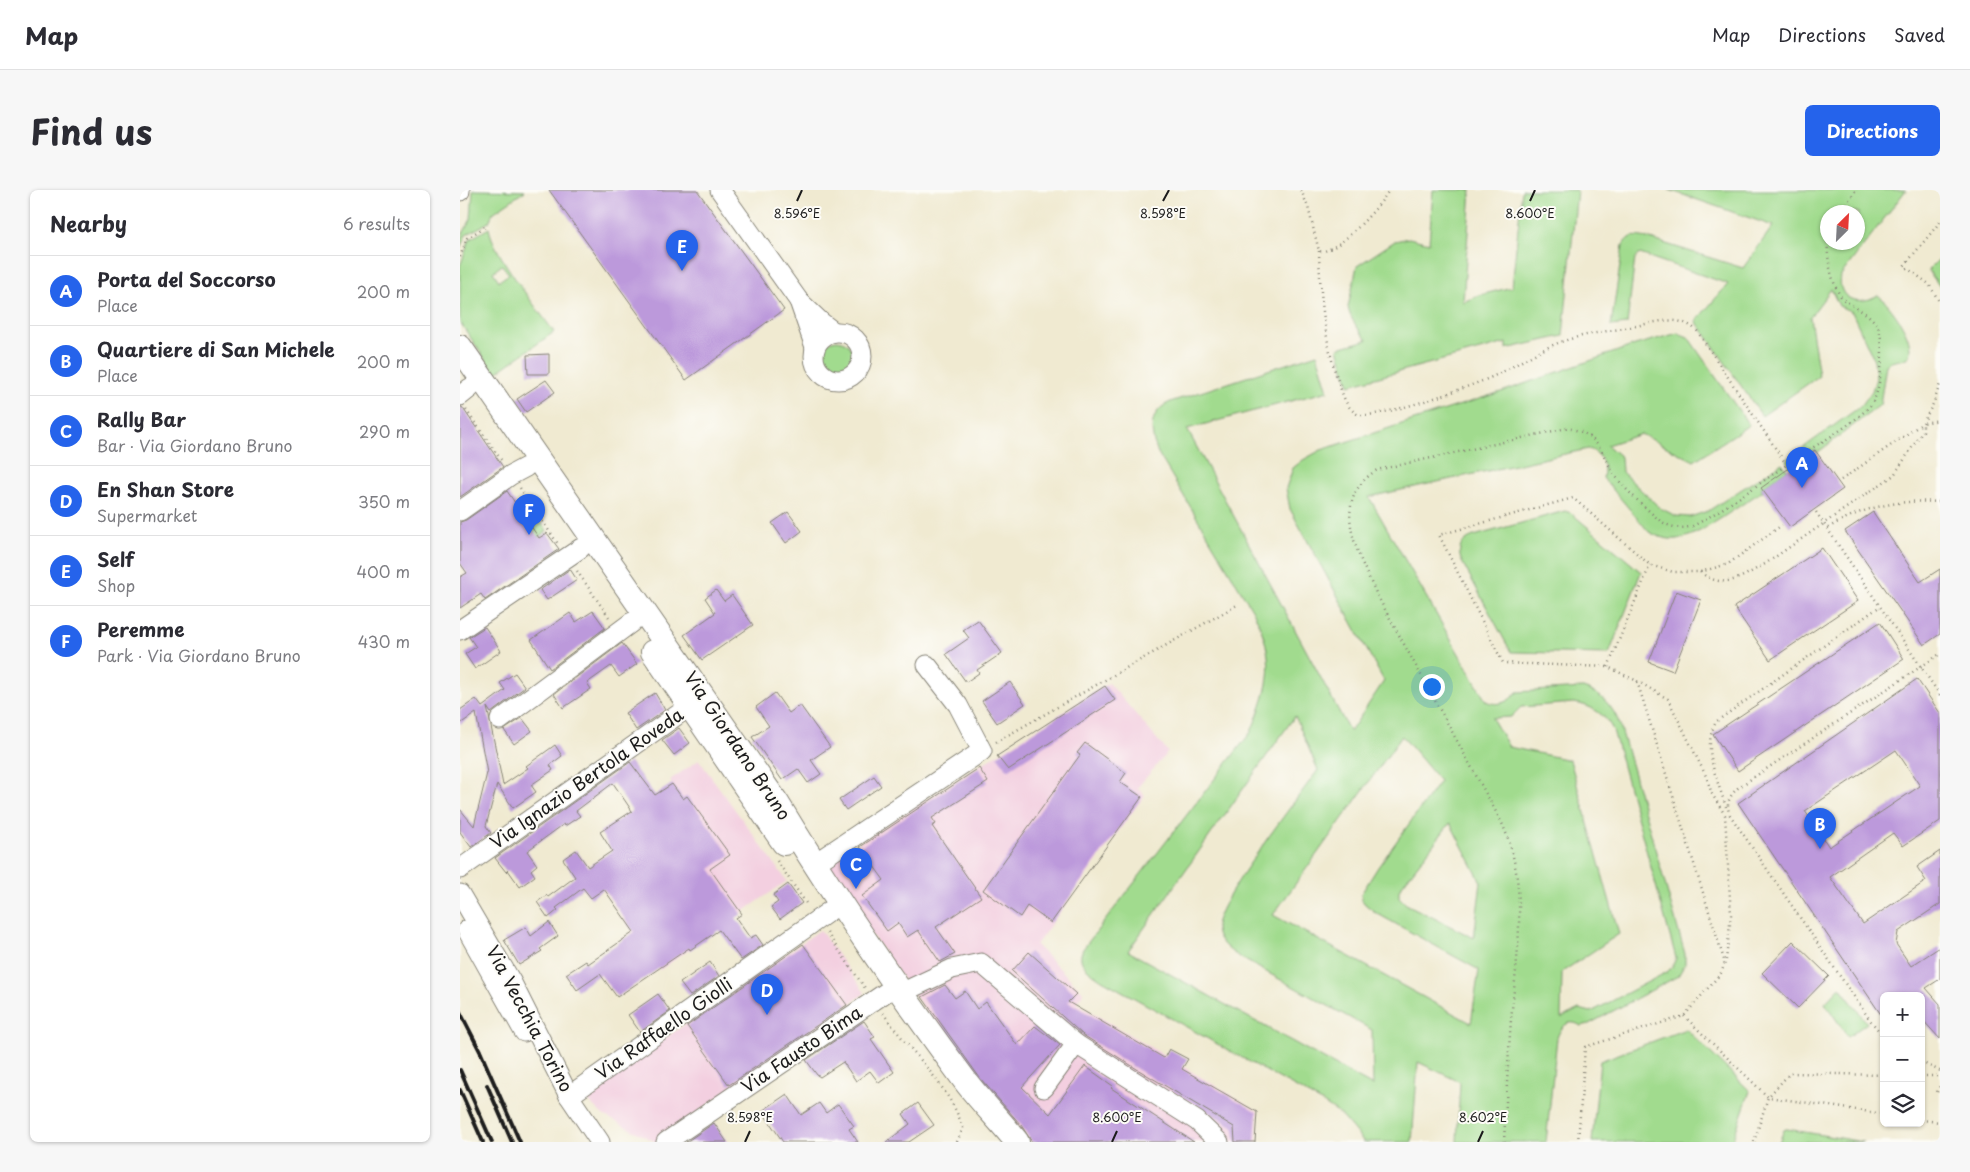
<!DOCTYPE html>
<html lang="en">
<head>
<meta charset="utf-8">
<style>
  body { margin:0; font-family:"Playpen Sans",sans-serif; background:#f7f7f7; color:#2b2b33 }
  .controls { position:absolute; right:15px; bottom:15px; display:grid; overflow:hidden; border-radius:8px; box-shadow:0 1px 4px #0004 }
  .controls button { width:45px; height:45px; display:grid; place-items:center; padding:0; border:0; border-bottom:1px solid #e1e1e2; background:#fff; color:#2b2b33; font:25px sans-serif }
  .compass { position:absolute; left:1360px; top:15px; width:45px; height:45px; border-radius:50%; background:#fff; box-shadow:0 1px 4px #0004; rotate:24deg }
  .you { position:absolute; left:971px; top:496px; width:18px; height:18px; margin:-12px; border:4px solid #fff; border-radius:50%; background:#1a73e8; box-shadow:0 0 0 8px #1a73e833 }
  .badge { display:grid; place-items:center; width:32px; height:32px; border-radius:50%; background:#2563eb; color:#fff; font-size:16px; font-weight:700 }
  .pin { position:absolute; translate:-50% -41px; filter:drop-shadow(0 1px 2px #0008) }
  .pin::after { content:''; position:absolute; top:26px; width:18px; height:15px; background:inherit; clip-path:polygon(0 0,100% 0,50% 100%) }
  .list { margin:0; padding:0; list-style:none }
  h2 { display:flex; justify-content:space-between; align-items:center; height:65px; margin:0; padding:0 20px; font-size:21px }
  h2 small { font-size:16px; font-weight:400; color:#7c7c81 }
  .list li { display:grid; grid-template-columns:32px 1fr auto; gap:15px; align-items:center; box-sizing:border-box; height:70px; padding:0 20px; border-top:1px solid #e1e1e2 }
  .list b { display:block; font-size:19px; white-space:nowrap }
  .list p { margin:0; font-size:16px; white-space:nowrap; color:#7c7c81 }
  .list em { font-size:16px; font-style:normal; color:#7c7c81 }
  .icon { flex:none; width:28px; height:28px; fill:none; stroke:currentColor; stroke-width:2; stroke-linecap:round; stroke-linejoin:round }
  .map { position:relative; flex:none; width:1480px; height:952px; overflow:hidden; border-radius:8px }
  header { display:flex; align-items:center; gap:30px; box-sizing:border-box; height:70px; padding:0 25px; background:#fff; border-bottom:1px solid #e1e1e2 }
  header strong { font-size:24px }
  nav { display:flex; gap:28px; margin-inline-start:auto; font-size:18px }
  .intro { display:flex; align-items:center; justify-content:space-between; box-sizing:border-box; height:120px; padding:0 30px }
  h1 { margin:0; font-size:35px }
  .button { padding:12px 22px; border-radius:8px; background:#2563eb; color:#fff; font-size:18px; font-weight:700 }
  main { display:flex; gap:30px; padding:0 30px }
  aside { flex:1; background:#fff; border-radius:8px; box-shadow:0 1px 4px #0004 }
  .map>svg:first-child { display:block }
  .built { fill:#f3cfe0 }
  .green { fill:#a1db8e; stroke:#5e7c55; fill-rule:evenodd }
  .building { fill:#bc99db; fill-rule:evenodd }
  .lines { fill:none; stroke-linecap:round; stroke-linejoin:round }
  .minor-casing { stroke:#868376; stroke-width:21 }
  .major-casing { stroke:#868376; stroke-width:26 }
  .path { stroke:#868376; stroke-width:2.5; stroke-dasharray:1 4; stroke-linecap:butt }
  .minor { stroke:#fff; stroke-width:19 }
  .major { stroke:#fff; stroke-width:24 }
  .rail { stroke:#1c1c1c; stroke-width:4 }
  .ticks { fill:none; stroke:#1c1c1c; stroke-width:2 }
  .labels { text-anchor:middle; stroke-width:4; stroke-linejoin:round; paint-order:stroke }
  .street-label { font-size:18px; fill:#1c1c1c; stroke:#fdfcf7 }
  .ticks-label { font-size:12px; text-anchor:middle; fill:#1c1c1c; stroke:#fdfcf7; stroke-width:4; stroke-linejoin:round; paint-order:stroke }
</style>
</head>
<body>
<header>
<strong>Map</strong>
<nav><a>Map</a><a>Directions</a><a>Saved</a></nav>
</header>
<div class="intro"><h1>Find us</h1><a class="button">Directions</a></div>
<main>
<aside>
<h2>Nearby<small>6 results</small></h2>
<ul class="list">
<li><span class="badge">A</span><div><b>Porta del Soccorso</b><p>Place</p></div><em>200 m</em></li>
<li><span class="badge">B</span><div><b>Quartiere di San Michele</b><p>Place</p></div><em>200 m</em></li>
<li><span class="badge">C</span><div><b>Rally Bar</b><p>Bar · Via Giordano Bruno</p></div><em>290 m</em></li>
<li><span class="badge">D</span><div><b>En Shan Store</b><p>Supermarket</p></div><em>350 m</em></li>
<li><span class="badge">E</span><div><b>Self</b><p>Shop</p></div><em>400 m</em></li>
<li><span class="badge">F</span><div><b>Peremme</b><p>Park · Via Giordano Bruno</p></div><em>430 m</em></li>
</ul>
</aside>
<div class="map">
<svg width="1480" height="952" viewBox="0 0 1480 952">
  <rect width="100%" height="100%" fill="#fdfcf7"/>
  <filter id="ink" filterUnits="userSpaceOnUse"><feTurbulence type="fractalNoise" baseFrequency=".02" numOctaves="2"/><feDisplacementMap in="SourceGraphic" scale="10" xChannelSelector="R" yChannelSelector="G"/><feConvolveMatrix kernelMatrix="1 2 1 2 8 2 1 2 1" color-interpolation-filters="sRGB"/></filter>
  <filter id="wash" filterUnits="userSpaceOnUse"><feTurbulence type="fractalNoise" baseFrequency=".0096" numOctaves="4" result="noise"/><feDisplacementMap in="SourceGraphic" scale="20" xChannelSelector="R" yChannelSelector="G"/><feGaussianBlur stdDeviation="1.12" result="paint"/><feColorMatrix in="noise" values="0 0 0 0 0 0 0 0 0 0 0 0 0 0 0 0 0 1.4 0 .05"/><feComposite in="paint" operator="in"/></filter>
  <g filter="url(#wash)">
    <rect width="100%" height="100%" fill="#f0ead1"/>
    <g class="built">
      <path d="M 649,493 L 708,562 L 677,598 L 685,605 L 576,755 L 623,802 L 622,805 L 616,813 L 798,921 L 797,952 L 572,952 L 524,903 L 363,676 Z"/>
      <path d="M 239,570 L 327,691 L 200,780 L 199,778 L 157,807 L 131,773 L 173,742 L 128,677 L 152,661 L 140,642 L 212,594 L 210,590 Z"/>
      <path d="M 360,740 L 405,803 L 196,952 L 143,925 L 123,906 Z"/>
    </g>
    <g class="green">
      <path d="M 13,0 L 65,1 L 33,23 L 29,32 L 6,45 L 0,58 L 0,49 L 11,29 Z"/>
      <path d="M 973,0 L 1011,0 L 1003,112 L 1020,105 L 1052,97 L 1062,0 L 1117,0 L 1103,146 L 1046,159 L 1046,153 L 889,195 L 878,158 L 907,150 C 899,139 890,130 888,117 L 897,76 L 935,51 L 949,48 L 969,53 Z"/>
      <path d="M 1209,0 L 1446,0 L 1381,85 C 1376,111 1400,116 1418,105 C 1431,116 1455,148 1449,166 C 1442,172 1433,169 1426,175 L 1420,215 L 1357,263 L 1355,260 L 1331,277 L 1326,270 L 1401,216 L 1412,201 L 1416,188 L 1414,170 L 1392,122 L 1379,116 L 1371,99 L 1350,127 L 1359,186 L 1302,226 L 1236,131 L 1268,94 L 1180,64 L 1175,68 L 1167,134 L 1151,136 L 1163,55 C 1169,44 1176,46 1187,48 L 1283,78 L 1313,36 ZM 1368,22 L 1398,22 L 1398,52 L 1368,52 Z"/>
      <path d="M 29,38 C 33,64 77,118 94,142 L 35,184 L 0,132 L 0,76 L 10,49 ZM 42,75 L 49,84 L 39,91 L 33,82 Z"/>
      <path d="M 1480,68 L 1480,97 L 1468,80 Z"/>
      <path d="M 1218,143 L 1228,147 L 1289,235 L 1234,271 L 1181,244 L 1147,255 L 1161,267 L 1162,282 L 1200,318 L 1216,326 L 1230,327 L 1248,321 L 1322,273 L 1327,280 L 1301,298 L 1303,301 C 1284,312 1242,344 1223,348 C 1210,351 1200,348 1189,342 L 1143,288 C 1146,275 1141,262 1128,259 L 909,307 L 1026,511 C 1038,517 1049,512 1057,502 L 1123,498 C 1143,504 1153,517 1160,535 L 1225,764 L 1225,774 L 1218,786 L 1129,834 L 1121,836 C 1109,828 1101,836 1097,848 L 1086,952 L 997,952 L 1000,892 L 958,872 L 952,952 L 904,952 L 881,925 L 860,911 L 642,790 C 631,782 615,774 623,759 L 791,542 C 811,493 817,470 793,421 L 698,263 C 689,242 688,220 713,211 L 857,164 L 868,201 L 727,239 L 890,542 L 924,491 L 830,319 L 826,298 L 833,278 L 843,270 L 861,260 L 1044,201 L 1175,155 ZM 1114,513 C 1131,515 1145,524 1153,540 L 1216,768 L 1212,777 L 1207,782 L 1131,822 L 1119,819 L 1101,828 L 1102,782 L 1159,744 L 1110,570 L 1049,557 L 1032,528 L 1051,527 L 1061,517 ZM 835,526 L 858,580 C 840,605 755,714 756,737 C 756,751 770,761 781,768 L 912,840 L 913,896 L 668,761 ZM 942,546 L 980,591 L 918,677 L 901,704 L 902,710 L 905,714 L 916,723 L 1019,780 L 1011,833 L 813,725 ZM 990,633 L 1021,692 L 1014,748 L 946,714 L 939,707 L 939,700 L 943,694 Z"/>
      <circle cx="377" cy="166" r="16"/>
      <path d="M 1105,321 L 1111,323 L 1181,382 L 1149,464 L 1051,462 L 1001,370 C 997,358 1002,350 1014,346 Z"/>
      <path d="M 79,330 L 87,341 L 59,361 L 51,349 Z"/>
      <path d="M 1380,797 L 1407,833 L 1388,847 L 1365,813 Z"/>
      <path d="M 1226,839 L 1290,901 L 1272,952 L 1132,952 L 1140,871 Z"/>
      <path d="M 1326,939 L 1327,939 L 1403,952 L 1319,952 L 1324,940 Z"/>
    </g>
    <g id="blocks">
      <g class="building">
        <path d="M 89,0 L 237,0 L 324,120 L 226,190 Z"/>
        <path d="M 89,164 L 89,184 L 68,184 L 67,165 Z"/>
        <path d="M 86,190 L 95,202 L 66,222 L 57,209 Z"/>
        <path d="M 0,217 L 2,217 L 43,277 L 0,307 Z"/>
        <path d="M 1355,260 L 1383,299 L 1330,337 L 1301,298 Z"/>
        <path d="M 47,301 L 79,348 L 87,343 L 99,359 L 25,410 L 21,404 L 0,418 L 0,387 L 7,383 L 0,373 L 0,332 L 6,330 Z"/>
        <path d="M 328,322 L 342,341 L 326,353 L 312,333 Z"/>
        <path d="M 1413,322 L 1460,392 L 1480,379 L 1480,444 L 1464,455 L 1385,341 Z"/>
        <path d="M 1362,358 L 1398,411 L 1310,470 L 1274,417 Z"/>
        <path d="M 110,379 L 117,390 L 87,410 L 80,400 Z"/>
        <path d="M 256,400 L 264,411 L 272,405 L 293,435 L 242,470 L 224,445 L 255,423 L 245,408 Z"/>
        <path d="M 1216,401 L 1241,410 L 1213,481 L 1189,472 Z"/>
        <path d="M 133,421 L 145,438 L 90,479 L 71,450 L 110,423 L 116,432 Z"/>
        <path d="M 518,430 L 542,463 L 517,480 L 519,483 L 506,492 L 486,464 L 509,448 L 503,440 Z"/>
        <path d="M 1420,432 L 1444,469 L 1278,581 L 1253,544 Z"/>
        <path d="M 25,437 L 41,461 L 15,479 L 5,464 L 16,457 L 9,447 Z"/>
        <path d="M 162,453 L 177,474 L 159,487 L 151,476 L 127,493 L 131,499 L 103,518 L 94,504 Z"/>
        <path d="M 55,483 L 65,497 L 31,523 L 27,517 L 43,595 L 68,578 L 66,576 L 95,555 L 102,566 L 90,575 L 93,580 L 71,595 L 76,602 L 53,618 L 37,594 L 26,636 L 31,643 L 11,657 L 0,642 L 0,619 L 14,636 L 27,583 L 16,523 L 0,534 L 0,520 L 16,509 L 22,517 L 45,500 L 40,493 Z"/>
        <path d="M 1457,489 L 1480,523 L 1480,631 L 1443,656 L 1433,643 L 1370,687 L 1403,734 L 1466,691 L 1457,677 L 1480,661 L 1480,714 L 1438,742 L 1436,754 L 1451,776 L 1480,757 L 1480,789 L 1466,798 L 1480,814 L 1480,849 L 1461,828 L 1461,806 L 1424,806 L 1424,829 L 1278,613 ZM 1436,560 L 1460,596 L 1369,657 L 1345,621 Z"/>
        <path d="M 550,492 L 565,514 L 537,533 L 522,511 Z"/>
        <path d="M 645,496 L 655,510 L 548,580 L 537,566 Z"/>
        <path d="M 195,503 L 205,520 L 176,540 L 165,523 Z"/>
        <path d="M 315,503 L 329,523 L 340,515 L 370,557 L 351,570 L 361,584 L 348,593 L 338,579 L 322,590 L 292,547 L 309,536 L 296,517 Z"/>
        <path d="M 62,528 L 72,541 L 54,554 L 44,540 Z"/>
        <path d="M 219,538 L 230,553 L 214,565 L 202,550 Z"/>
        <path d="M 625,553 L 666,583 L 660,592 L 682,607 L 591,733 L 567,716 L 560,727 L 523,700 L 620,565 L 617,563 Z"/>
        <path d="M 170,572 L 195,605 L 212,594 L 223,609 L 227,606 L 270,665 L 250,679 L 282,724 L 276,728 L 290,748 L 296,745 L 303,755 L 281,770 L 259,740 L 230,760 L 229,758 L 157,807 L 140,784 L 117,800 L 106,784 L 126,771 L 128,774 L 174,742 L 144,699 L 131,708 L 123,698 L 96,718 L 98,720 L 88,728 L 77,712 L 87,705 L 88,707 L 115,687 L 103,669 L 116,660 L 128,677 L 152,661 L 140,642 L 172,621 L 153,593 L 116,621 L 120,626 L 105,636 L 104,634 L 67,661 L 77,675 L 71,680 L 75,686 L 60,697 L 48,680 L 46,682 L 35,668 Z"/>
        <path d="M 519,578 L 528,592 L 472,628 L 476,634 L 472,636 L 521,707 L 476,737 L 495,764 L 480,772 L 458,740 L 447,747 L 438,733 L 427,741 L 402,706 L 424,690 L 400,657 Z"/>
        <path d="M 414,586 L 421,596 L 386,620 L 379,610 Z"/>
        <path d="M 328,694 L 342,713 L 320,729 L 311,717 L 318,712 L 313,705 Z"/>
        <path d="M 89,732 L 98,746 L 80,759 L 82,761 L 59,775 L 44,750 L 66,737 L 71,746 Z"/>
        <path d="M 1333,751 L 1369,786 L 1338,818 L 1302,783 Z"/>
        <path d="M 343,754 L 387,815 L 269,895 L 227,836 Z"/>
        <path d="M 569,762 L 616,804 L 608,812 L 704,868 L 709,859 L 728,869 L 722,879 L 797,922 L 795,952 L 775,952 L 774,937 L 677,879 L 623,845 L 552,781 Z"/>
        <path d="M 250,772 L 259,786 L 230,806 L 220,793 Z"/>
        <path d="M 485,795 L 495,808 L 505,801 L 517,819 L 526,812 L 557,855 L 575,836 L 600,855 L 562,897 L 590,924 L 625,876 L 653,896 L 651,898 L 734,952 L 572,952 L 561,935 L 520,888 L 462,807 Z"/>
        <path d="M 198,804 L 210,821 L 180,842 L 168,825 Z"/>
        <path d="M 404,831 L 415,847 L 411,849 L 434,882 L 419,893 L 410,881 L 396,891 L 383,872 L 360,887 L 357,885 L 346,870 Z"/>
        <path d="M 327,904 L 341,925 L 359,913 L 366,923 L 378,914 L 394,936 L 389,939 L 398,952 L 323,952 L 302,921 Z"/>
        <path d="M 458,913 L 474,935 L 449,952 L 426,952 L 450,934 L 443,924 Z"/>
        <path d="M 254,933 L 267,952 L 226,952 Z"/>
      </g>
    </g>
  </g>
  <g filter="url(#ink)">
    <use href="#blocks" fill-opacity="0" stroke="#868376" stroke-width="1"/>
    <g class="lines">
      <g class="minor-casing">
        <g id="minor">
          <path d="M 260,0 L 339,111"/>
          <path d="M 0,1 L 0,0"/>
          <circle cx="378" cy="166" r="24"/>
          <path d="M 355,157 L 339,111 L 361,132 L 374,142"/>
          <path d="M 0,206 L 10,198"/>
          <path d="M 0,321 L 51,285 L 66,277"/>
          <path d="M 0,440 L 121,358"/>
          <path d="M 40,530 L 172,432"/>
          <path d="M 354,674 L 522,561 L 498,515 L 467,475"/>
          <path d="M 0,679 L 230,516"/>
          <path d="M 0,704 L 51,791 L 109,906 L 140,952"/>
          <path d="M 7,740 L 64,842"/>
          <path d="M 441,803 L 492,779 L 521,773 L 616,854"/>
          <path d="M 584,898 L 616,854 L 737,931 L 759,952"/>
          <path d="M 109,906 L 371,720"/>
          <path d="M 206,952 L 428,801"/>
        </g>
      </g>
      <g class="major-casing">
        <g id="major">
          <path d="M 0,157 L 317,613 C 374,707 437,799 503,888 C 519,910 540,930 557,952"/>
          <path d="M 193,462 L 324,653"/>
        </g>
      </g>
      <g class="path">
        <path d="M 841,0 L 848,17 L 859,61 C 877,65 921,15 929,0"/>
        <path d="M 1380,22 L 1396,0"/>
        <path d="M 1480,32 L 1444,76 L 1469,94 L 1480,113"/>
        <path d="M 859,61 C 860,105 864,146 877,188 C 882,201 884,216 897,224 C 911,232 1015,195 1034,186 C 1055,176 1075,162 1098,153 C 1122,144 1150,141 1176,136 C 1196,132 1220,124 1237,141 L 1324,271"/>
        <path d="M 0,67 L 7,48 L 28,35"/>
        <path d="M 6,220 L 42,271"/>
        <path d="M 1381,290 L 1463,233 L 1474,212 L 1480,194"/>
        <path d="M 60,298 L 98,354"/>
        <path d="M 1356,322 L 1480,505"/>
        <path d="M 1368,338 C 1402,317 1439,309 1480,312"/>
        <path d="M 117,381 L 151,430"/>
        <path d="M 1240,382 C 1264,401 1282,387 1305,374 L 1434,285 L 1463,241 L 1463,233 L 1480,230"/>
        <path d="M 1148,477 L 1190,375"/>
        <path d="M 1177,491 L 1208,509 L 1246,586 L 1252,604 L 1265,625 L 1271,725 L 1266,770"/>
        <path d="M 536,552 L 777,415"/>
        <path d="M 1266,617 C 1258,591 1240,555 1257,531 L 1419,417"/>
        <path d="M 317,671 L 348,716"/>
        <path d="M 367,743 L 405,798"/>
        <path d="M 423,823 C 449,861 488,893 503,938 L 497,952"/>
        <path d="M 1224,826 L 1308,907 L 1330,883 L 1424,885"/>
        <path d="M 1424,847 L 1410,830 L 1270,625 C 1265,613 1270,605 1279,597 L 1480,464"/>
        <path d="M 1461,872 L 1480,881"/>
        <path d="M 1461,886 L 1480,886"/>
        <path d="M 1477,902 L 1480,896"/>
        <path d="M 1461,930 L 1480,932"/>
        <path d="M 1044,952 C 1046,911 1048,871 1051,830 C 1057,764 1070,694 1041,631 L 917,405 C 899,366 867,311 917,280 L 1107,238 C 1142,244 1140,265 1157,288 C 1168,303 1185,317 1199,330 C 1209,337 1220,340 1233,336 C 1270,316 1304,290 1338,267 C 1361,252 1391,236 1410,216 C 1422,203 1426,150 1417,135 C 1408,122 1396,119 1384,110 C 1373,100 1366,67 1368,52"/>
        <path d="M 1118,952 L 1125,857 L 1224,826 L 1261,783 L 1265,773 L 1177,491 L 1148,477 L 1043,473 L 979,345 L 1113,308 L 1190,375 L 1213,382 L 1240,382 L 1268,374 L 1322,335"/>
        <path d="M 1294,952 L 1308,907 L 1424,924"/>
      </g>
      <use href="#minor" class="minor"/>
      <use href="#major" class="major"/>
      <g class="rail">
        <path d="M 0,822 L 20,861 L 60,952"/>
        <path d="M 0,880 L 32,952"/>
        <path d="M 27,895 L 52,952"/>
        <path d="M 0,900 L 23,952"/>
      </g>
    </g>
  </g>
  <path class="ticks" d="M 337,11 L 342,0M 703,11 L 709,0M 1070,11 L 1075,0M 285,952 L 290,941M 652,952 L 657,941M 1018,952 L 1023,941"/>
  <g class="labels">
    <g class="street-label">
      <text transform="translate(277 556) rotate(56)" y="6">Via Giordano Bruno</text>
      <text transform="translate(127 589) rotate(-35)" y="6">Via Ignazio Bertola Roveda</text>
      <text transform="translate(69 829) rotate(62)" y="6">Via Vecchia Torino</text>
      <text transform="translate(204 839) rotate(-35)" y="6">Via Raffaello Giolli</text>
      <text transform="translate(342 860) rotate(-34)" y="6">Via Fausto Bima</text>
    </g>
  </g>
  <g class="ticks-label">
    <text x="337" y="28">8.596°E</text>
    <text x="703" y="28">8.598°E</text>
    <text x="1070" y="28">8.600°E</text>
    <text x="290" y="932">8.598°E</text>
    <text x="657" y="932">8.600°E</text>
    <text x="1023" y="932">8.602°E</text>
  </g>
</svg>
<div class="controls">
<button>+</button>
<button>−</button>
<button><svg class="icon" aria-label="layers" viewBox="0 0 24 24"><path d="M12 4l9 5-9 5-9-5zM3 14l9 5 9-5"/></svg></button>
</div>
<svg class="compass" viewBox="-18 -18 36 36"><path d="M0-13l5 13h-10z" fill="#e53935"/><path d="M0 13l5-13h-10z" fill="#7c7c81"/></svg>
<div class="you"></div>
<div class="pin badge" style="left:1342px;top:298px">A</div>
<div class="pin badge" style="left:1360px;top:659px">B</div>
<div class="pin badge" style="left:396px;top:699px">C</div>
<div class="pin badge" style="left:307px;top:825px">D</div>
<div class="pin badge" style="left:222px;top:81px">E</div>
<div class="pin badge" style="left:69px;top:345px">F</div>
</div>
</main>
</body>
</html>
